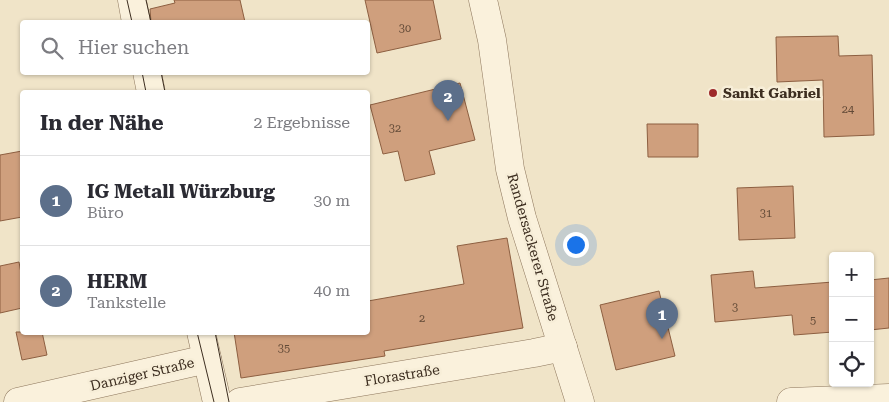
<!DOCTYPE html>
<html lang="de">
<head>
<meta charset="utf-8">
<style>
  body { margin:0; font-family:"Roboto Serif",serif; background:#f2f2f3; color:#2b2b33 }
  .controls { position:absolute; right:15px; bottom:15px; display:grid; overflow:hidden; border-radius:5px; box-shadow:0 1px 4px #0004 }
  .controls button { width:45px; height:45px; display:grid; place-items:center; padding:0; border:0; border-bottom:1px solid #e1e1e2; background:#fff; color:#2b2b33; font:25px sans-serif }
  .you { position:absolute; left:575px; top:244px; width:18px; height:18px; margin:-12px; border:4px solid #fff; border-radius:50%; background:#1a73e8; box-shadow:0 0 0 8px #1a73e833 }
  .badge { display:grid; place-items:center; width:32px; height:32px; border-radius:50%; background:#ea580c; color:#fff; font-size:16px; font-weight:700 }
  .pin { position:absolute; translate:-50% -41px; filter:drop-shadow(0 1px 2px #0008) }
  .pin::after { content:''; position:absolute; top:26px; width:18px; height:15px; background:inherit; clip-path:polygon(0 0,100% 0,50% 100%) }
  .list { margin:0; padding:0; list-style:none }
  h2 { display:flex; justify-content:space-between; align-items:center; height:65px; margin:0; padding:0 20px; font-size:21px }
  h2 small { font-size:16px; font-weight:400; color:#7c7c81 }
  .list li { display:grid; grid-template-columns:32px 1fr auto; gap:15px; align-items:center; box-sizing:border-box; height:90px; padding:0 20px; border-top:1px solid #e1e1e2 }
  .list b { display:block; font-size:19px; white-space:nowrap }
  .list p { margin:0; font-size:16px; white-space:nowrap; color:#7c7c81 }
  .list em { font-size:16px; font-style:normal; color:#7c7c81 }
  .icon { flex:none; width:28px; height:28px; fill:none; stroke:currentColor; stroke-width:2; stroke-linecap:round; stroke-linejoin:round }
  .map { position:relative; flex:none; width:889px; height:402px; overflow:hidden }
  .search { position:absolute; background:#fff; box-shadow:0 1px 4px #0004; left:20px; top:20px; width:350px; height:55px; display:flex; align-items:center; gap:12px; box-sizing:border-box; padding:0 18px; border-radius:5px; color:#7c7c81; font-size:19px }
  .panel { position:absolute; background:#fff; box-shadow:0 1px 4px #0004; left:20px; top:90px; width:350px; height:245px; border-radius:5px }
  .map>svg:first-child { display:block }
  .building { fill:#cf9f7d; stroke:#8d5f41 }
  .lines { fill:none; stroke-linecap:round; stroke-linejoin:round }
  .minor-casing { stroke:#8d765c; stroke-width:29 }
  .minor { stroke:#faf1dc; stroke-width:28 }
  .tram { stroke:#3d2e20; stroke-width:1 }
  .poi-dot { fill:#9e2a2b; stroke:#f7eed8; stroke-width:2 }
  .labels { text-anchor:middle; stroke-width:5; stroke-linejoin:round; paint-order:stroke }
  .number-label { font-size:11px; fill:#624a37 }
  .poi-label { font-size:14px; font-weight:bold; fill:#3d2e20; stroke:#f7eed8; text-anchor:start }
  .street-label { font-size:14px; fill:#3d2e20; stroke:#f7eed8 }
</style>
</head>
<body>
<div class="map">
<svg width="889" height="402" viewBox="0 0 889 402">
  <rect width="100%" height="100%" fill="#f0e4c8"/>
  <g class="building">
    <path d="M 174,0 L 240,0 L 245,22 L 151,22 L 150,9 L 175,3 Z"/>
    <path d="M 365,0 L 433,0 L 441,39 L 377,53 Z"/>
    <path d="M 838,36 L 839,56 L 872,55 L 874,135 L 824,137 L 823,80 L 777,82 L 776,37 Z"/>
    <path d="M 460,83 L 475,140 L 429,151 L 435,174 L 405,181 L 398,151 L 383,154 L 370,105 Z"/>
    <path d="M 647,124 L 698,124 L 698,157 L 648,157 Z"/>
    <path d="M 22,151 L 22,217 L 0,221 L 0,155 Z"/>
    <path d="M 793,186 L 795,238 L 739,240 L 737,188 Z"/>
    <path d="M 507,238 L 523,328 L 384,351 L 385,356 L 241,378 L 234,332 L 368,332 L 368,301 L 464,284 L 457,246 Z"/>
    <path d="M 19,262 L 22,279 L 22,308 L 0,313 L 0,266 Z"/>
    <path d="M 753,271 L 755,288 L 833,282 L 833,332 L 794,335 L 792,315 L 715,322 L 711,275 Z"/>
    <path d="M 889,278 L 889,328 L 870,330 L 870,280 Z"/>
    <path d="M 659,291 L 675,356 L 616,370 L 600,305 Z"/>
    <path d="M 16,332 L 42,332 L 47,355 L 22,360 Z"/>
  </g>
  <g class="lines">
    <g class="minor-casing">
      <g id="minor">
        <path d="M 132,0 L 136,22"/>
        <path d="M 483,0 L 492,40 L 510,169 L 522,218 L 580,402"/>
        <path d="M 147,72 L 151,92"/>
        <path d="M 201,332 L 217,402"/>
        <path d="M 18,402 L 207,359"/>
        <path d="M 240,402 L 534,353 L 563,347"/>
        <path d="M 791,402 L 889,398"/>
      </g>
    </g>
    <use href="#minor" class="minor"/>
    <g class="tram">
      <path d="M 127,0 L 132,22"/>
      <path d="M 146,0 L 151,22"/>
      <path d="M 142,72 L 146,92"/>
      <path d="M 161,72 L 165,92"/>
      <path d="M 197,332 L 214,402"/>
      <path d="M 215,332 L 229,402"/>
    </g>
  </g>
  <circle class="poi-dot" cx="713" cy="93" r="5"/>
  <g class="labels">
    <g class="number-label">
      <text x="405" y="32">30</text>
      <text x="848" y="113">24</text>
      <text x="395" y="132">32</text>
      <text x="766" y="217">31</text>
      <text x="735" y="311">3</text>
      <text x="422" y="322">2</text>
      <text x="813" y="324">5</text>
      <text x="284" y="352">35</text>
    </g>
    <g class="poi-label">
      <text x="723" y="98">Sankt Gabriel</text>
    </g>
    <g class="street-label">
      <text transform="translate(533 247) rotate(74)" y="5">Randersackerer Straße</text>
      <text transform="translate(142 374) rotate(-13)" y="5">Danziger Straße</text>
      <text transform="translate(402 375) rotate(-9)" y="5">Florastraße</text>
    </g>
  </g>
</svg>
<div class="controls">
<button>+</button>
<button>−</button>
<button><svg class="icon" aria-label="locate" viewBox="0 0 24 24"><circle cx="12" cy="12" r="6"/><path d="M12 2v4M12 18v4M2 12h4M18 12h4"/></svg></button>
</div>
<div class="you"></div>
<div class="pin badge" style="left:662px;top:339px;background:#5c6f8a">1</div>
<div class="pin badge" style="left:448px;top:121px;background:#5c6f8a">2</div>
<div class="search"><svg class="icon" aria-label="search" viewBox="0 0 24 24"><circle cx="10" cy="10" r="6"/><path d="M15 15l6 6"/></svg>Hier suchen</div>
<section class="panel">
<h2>In der Nähe<small>2 Ergebnisse</small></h2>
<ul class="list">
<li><span class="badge" style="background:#5c6f8a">1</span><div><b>IG Metall Würzburg</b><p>Büro</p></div><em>30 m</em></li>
<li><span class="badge" style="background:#5c6f8a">2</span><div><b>HERM</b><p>Tankstelle</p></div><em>40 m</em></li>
</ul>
</section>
</div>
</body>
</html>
